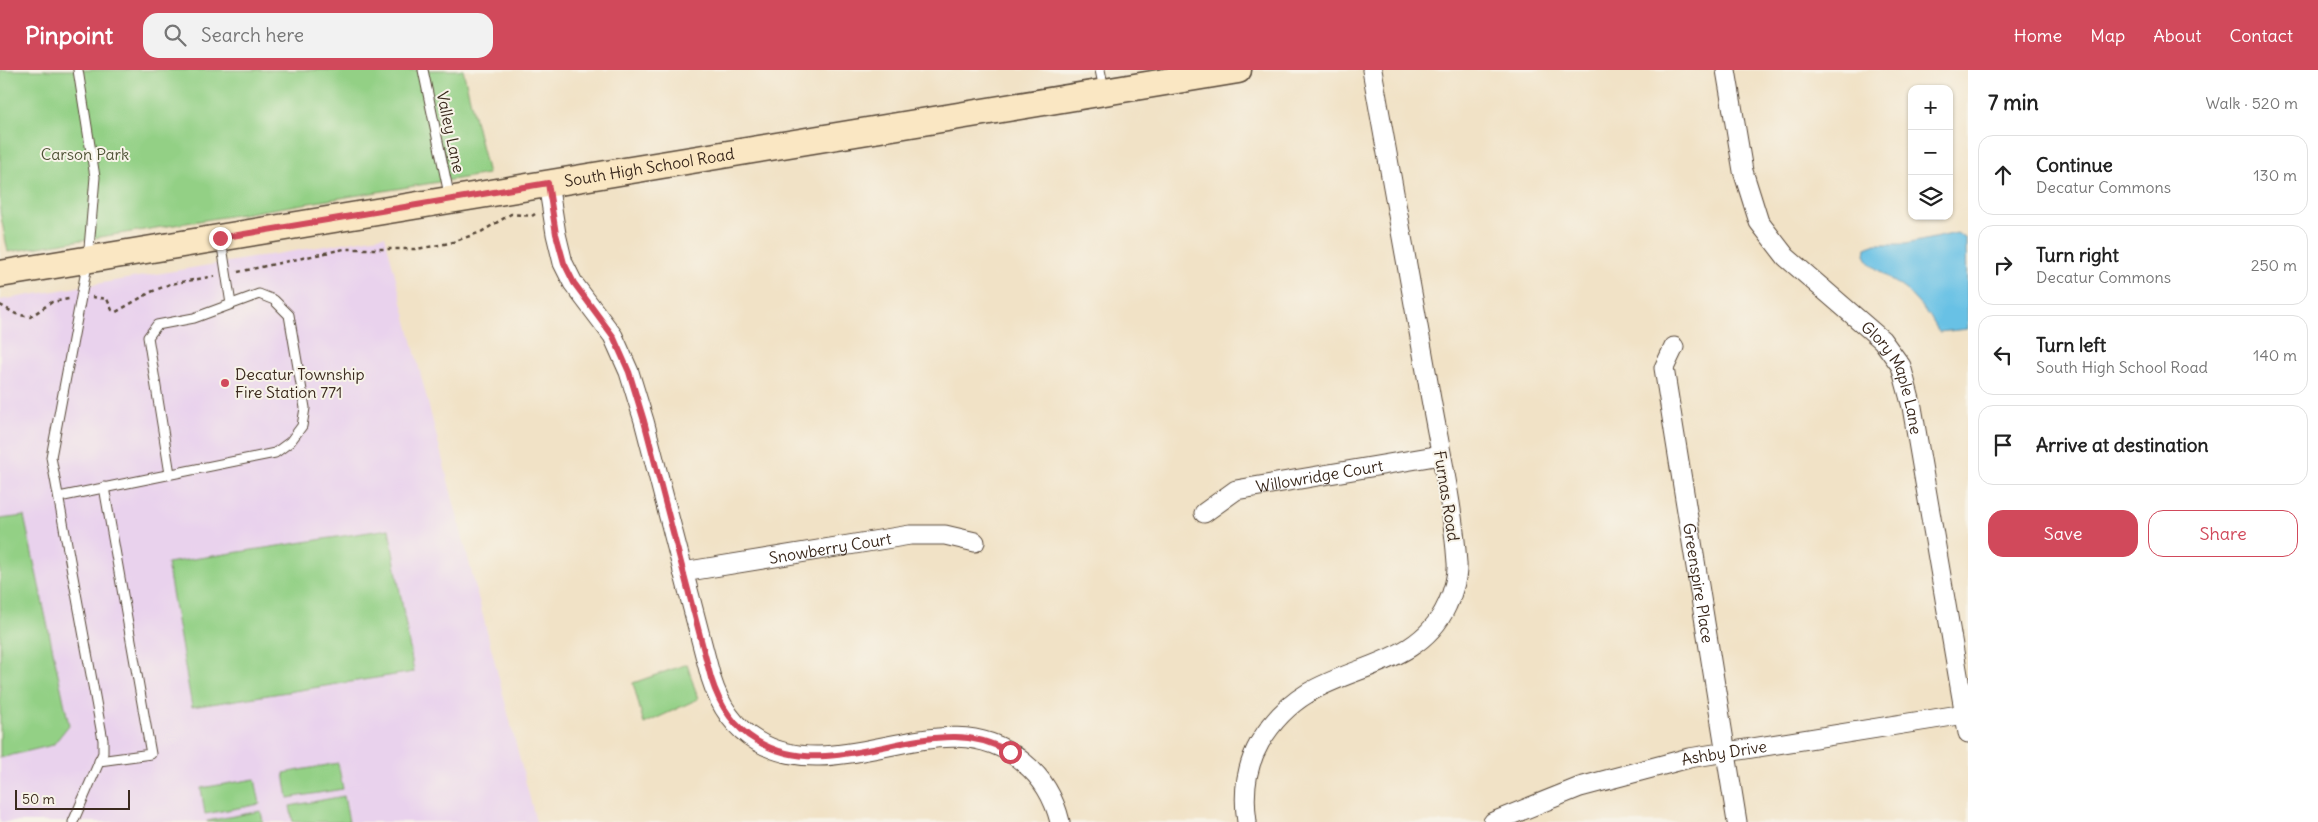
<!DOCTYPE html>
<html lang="en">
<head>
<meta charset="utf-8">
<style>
  body { margin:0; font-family:Delius,sans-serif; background:#f2f2f2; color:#222 }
  .controls { position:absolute; right:15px; top:15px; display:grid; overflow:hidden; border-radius:10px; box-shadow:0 1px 4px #0004 }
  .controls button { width:45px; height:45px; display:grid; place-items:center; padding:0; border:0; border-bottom:1px solid #e0e0e0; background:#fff; color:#222; font:25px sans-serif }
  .scale { position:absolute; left:15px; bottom:12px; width:115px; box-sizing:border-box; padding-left:5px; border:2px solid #3b2a1e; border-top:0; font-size:14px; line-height:18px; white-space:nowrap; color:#3b2a1e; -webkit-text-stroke:4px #f7f3e8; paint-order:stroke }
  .stop { position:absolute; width:15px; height:15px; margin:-11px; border:4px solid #d1495b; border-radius:50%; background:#fff }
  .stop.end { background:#d1495b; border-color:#fff; box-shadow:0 1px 5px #0008 }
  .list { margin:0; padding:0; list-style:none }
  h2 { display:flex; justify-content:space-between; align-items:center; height:65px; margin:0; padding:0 20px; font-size:21px }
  h2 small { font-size:16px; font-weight:400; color:#767676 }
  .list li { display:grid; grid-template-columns:32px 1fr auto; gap:15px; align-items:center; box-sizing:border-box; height:80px; margin:0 10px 10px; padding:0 10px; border:1px solid #e0e0e0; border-radius:15px }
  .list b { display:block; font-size:19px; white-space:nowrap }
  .list p { margin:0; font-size:16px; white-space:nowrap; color:#767676 }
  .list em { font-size:16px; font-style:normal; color:#767676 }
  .actions { display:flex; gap:10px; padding:15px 20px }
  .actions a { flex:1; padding:11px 0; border:1px solid #d1495b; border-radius:15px; text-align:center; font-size:18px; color:#d1495b }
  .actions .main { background:#d1495b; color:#fff }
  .icon { flex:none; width:28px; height:28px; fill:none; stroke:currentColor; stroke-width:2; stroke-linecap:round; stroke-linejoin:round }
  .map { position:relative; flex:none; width:1968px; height:752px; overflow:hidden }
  header { display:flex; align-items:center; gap:30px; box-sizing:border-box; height:70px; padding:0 25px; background:#d1495b; color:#fff }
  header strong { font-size:24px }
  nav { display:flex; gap:28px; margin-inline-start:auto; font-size:18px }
  .search { width:350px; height:45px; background:#f2f2f2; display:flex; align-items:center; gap:12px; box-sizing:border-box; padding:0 18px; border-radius:15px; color:#767676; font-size:19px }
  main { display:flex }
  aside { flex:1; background:#fff }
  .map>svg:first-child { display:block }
  .built { fill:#e9d2ed }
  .green { fill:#93d085; stroke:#677d52 }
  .water { fill:#67c1e5; stroke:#517682 }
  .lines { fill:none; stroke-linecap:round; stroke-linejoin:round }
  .lane-casing { stroke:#564637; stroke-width:11 }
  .street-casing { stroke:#564637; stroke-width:21 }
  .secondary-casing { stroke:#564637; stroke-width:29 }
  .path { stroke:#564637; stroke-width:2.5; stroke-dasharray:4 4; stroke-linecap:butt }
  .lane { stroke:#fff; stroke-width:9 }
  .street { stroke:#fff; stroke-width:19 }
  .secondary { stroke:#fae7c3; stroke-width:26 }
  .route { stroke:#d1495b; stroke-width:6 }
  .poi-dot { fill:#d1495b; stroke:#f7f3e8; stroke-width:2 }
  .labels { text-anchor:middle; stroke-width:4; stroke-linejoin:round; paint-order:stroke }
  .street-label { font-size:16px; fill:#3b2a1e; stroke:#f7f3e8 }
  .park-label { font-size:16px; fill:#515438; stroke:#f7f3e8 }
  .poi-label { font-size:16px; fill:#3b2a1e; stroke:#f7f3e8; text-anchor:start }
</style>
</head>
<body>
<header>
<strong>Pinpoint</strong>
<div class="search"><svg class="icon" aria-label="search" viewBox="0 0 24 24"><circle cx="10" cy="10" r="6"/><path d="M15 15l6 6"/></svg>Search here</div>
<nav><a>Home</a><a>Map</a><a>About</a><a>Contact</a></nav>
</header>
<main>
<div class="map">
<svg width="1968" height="752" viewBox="0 0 1968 752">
  <rect width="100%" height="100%" fill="#f7f3e8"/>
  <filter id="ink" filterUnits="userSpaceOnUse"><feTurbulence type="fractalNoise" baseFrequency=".02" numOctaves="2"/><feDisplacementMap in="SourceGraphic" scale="10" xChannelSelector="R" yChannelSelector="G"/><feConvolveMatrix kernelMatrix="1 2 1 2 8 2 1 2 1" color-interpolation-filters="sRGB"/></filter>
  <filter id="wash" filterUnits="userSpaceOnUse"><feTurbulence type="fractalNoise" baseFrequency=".0096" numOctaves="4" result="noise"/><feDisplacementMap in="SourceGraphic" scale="20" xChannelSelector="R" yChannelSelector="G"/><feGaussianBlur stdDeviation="1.12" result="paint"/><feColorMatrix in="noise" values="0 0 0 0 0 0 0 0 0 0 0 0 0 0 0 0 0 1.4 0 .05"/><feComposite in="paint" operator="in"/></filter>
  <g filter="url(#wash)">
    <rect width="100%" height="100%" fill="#f1e2c6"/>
    <path class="built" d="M 385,166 L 536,752 L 0,752 L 0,230 Z"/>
    <g class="green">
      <path d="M 0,0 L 463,0 L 488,104 L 8,182 L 0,142 Z"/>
      <path d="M 24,446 L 69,655 L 53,675 L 0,688 L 0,449 Z"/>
      <path d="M 389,459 L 414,602 L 192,637 L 167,493 Z"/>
      <path d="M 687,594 L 698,629 L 644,654 L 633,613 Z"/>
      <path d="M 338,693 L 343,719 L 288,728 L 284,703 Z"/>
      <path d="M 255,709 L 260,734 L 205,744 L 201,718 Z"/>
      <path d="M 344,726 L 349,752 L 293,752 L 290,736 Z"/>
      <path d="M 261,741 L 263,752 L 207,752 L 207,751 Z"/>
    </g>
    <path class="water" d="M 1957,163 L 1966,169 L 1968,259 L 1939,262 L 1929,245 L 1907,221 L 1870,194 L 1865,185 L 1866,178 L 1876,174 L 1906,174 Z"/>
  </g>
  <g filter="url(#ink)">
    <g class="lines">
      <g class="lane-casing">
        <g id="lane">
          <path d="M 423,0 L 450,129"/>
          <path d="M 1100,0 L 1104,19"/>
          <path d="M 221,170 L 231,234"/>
          <path d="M 59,427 L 275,383 L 290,372 L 302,356 L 305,338 L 289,245 L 274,230 L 259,224 L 194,248 L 157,255 L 148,267 L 170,404"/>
          <path d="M 99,691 L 151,684 L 104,417"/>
          <path d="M 73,752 L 103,683 L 103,670 L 51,387 L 88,190 L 95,107 L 78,0"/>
        </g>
      </g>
      <g class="street-casing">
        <g id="street">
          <path id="s1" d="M 1726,0 L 1743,101 L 1759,152 L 1786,187 L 1882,270 L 1901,296 L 1912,337 L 1968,663"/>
          <path d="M 548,113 L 556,164 L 563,193 L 573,213 L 613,266 L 629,302 L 644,351 L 711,608 C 719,634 733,657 757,671 C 840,721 946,625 1023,692 C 1043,708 1054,727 1060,752"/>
          <path id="s2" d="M 1674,277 L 1664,298 L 1737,752"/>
          <path id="s3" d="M 1204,443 L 1236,420 L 1441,385"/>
          <path id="s4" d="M 683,502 L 910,465 L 945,465 L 975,472"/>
          <path d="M 1247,752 C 1243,725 1246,696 1260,672 C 1272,652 1288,635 1308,623 C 1356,594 1421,593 1447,535 C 1453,523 1458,505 1457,493 C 1453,433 1438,372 1428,312 C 1409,208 1391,104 1372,0"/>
          <path id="s5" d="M 1493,752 L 1580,717 L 1689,688 L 1965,644"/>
        </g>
      </g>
      <g class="secondary-casing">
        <g id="secondary">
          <path id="s6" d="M 0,204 L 1238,0"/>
        </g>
      </g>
      <g class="path">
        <path d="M 238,202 L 344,179 L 417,179 L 450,173 L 481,162 L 511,144 L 532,146 L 535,144"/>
        <path d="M 92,227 L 107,229 L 112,240 L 116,242 L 151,222 L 170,214 L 215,206"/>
        <path d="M 0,235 L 16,244 L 30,247 L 52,232 L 69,229"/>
      </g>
      <use href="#lane" class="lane"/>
      <use href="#street" class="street"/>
      <use href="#secondary" class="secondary"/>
    </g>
  </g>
  <g class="lines" filter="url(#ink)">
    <path class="route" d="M 220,168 L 548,113 L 556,164 L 564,193 L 574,213 L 613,266 L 629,302 L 644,351 L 711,608 C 719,634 733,657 757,671 C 819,708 890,666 955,667 C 975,667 993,673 1010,682"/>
  </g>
  <circle class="poi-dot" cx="225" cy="313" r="5"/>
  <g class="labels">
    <g class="street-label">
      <text transform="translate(451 62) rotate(78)" y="6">Valley Lane</text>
      <text dy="6" stroke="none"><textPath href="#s6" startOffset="658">South High School Road</textPath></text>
      <text dy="6" stroke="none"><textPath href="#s1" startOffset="366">Glory Maple Lane</textPath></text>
      <text dy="6" stroke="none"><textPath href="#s3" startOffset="124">Willowridge Court</textPath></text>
      <text transform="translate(1447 426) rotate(81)" y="6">Furnas Road</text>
      <text dy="6" stroke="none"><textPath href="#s4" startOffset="149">Snowberry Court</textPath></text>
      <text dy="6" stroke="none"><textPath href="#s2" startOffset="241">Greenspire Place</textPath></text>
      <text dy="6" stroke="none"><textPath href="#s5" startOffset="242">Ashby Drive</textPath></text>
    </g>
    <g class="park-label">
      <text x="85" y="90">Carson Park</text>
    </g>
    <g class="poi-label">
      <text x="235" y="310">Decatur Township<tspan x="235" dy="18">Fire Station 771</tspan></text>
    </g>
  </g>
</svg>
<div class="controls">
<button>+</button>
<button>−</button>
<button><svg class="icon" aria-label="layers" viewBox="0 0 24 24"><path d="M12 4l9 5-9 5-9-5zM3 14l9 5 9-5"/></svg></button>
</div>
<div class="scale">50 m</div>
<div class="stop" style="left:1010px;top:682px"></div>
<div class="stop end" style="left:220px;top:168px"></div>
</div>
<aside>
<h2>7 min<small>Walk · 520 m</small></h2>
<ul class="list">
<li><svg class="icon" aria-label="ahead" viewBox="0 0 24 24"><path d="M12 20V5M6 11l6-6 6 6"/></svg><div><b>Continue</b><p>Decatur Commons</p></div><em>130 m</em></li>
<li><svg class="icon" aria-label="right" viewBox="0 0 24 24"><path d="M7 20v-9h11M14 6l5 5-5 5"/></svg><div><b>Turn right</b><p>Decatur Commons</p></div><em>250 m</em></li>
<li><svg class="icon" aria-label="left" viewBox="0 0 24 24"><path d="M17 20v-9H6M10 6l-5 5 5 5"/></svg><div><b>Turn left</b><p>South High School Road</p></div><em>140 m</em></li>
<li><svg class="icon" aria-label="arrive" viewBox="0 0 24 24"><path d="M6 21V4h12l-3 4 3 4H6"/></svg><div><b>Arrive at destination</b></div></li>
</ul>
<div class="actions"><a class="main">Save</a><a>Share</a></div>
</aside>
</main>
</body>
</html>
